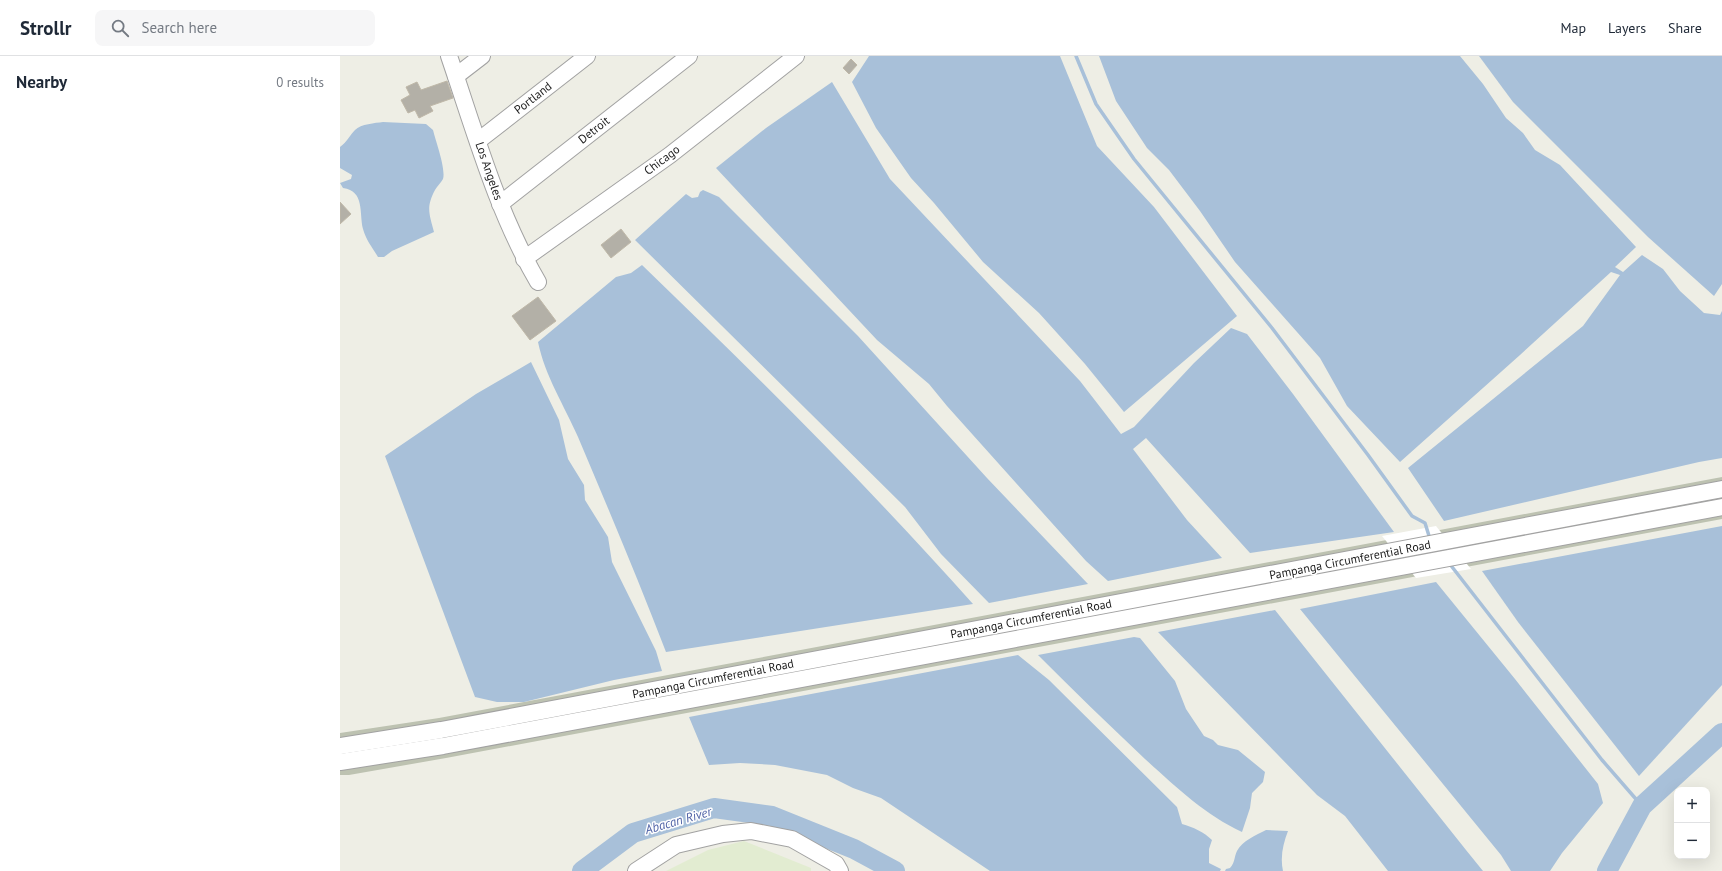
<!DOCTYPE html>
<html lang="en">
<head>
<meta charset="utf-8">
<style>
  body { margin:0; font-family:"PT Sans",sans-serif; background:#f6f6f7; color:#1f2937 }
  .controls { position:absolute; right:12px; bottom:12px; display:grid; overflow:hidden; border-radius:8px; box-shadow:0 4px 16px #0002 }
  .controls button { width:36px; height:36px; display:grid; place-items:center; padding:0; border:0; border-bottom:1px solid #e0e1e3; background:#fff; color:#1f2937; font:20px sans-serif }
  .list { margin:0; padding:0; list-style:none }
  h2 { display:flex; justify-content:space-between; align-items:center; height:52px; margin:0; padding:0 16px; font-size:17px }
  h2 small { font-size:13px; font-weight:400; color:#747a83 }
  .icon { flex:none; width:22px; height:22px; fill:none; stroke:currentColor; stroke-width:2; stroke-linecap:round; stroke-linejoin:round }
  .map { position:relative; flex:none; width:1382px; height:815px; overflow:hidden }
  header { display:flex; align-items:center; gap:24px; box-sizing:border-box; height:56px; padding:0 20px; background:#fff; border-bottom:1px solid #e0e1e3 }
  header strong { font-size:19px }
  nav { display:flex; gap:22px; margin-inline-start:auto; font-size:14px }
  .search { width:280px; height:36px; background:#f6f6f7; display:flex; align-items:center; gap:10px; box-sizing:border-box; padding:0 14px; border-radius:8px; color:#747a83; font-size:15px }
  main { display:flex }
  aside { flex:1; background:#fff }
  .map>svg:first-child { display:block }
  .construction { fill:#bdc2b1 }
  .farmland { fill:#e2ecd1 }
  .water { fill:#a8c0d9 }
  .pier { fill:#fff }
  .lines { fill:none; stroke-linecap:round; stroke-linejoin:round }
  .stream { stroke:#a8c0d9; stroke-width:3.5 }
  .river { stroke:#a8c0d9; stroke-width:20 }
  .building { fill:#b3b0a7; stroke:#bfb8a8 }
  .minor-casing { stroke:#a2a2a2; stroke-width:18 }
  .minor { stroke:#fff; stroke-width:16 }
  .labels { text-anchor:middle; stroke-width:3; stroke-linejoin:round; paint-order:stroke }
  .street-label { font-size:12px; fill:#1e1e1e; stroke:#fff }
  .water-label { font-size:13px; font-style:italic; fill:#5164a7; stroke:#fff }
</style>
</head>
<body>
<header>
<strong>Strollr</strong>
<div class="search"><svg class="icon" aria-label="search" viewBox="0 0 24 24"><circle cx="10" cy="10" r="6"/><path d="M15 15l6 6"/></svg>Search here</div>
<nav><a>Map</a><a>Layers</a><a>Share</a></nav>
</header>
<main>
<aside>
<h2>Nearby<small>0 results</small></h2>
<ul class="list">
</ul>
</aside>
<div class="map">
<svg width="1382" height="815" viewBox="0 0 1382 815">
  <rect width="100%" height="100%" fill="#eeeee5"/>
  <path class="construction" d="M 1382,421 L 1382,463 L 106,702 L 9,719 L 0,719 L 0,677 L 99,662 Z"/>
  <path class="farmland" d="M 404,785 L 471,812 L 471,815 L 326,815 L 368,794 Z"/>
  <g class="water">
    <path d="M 529,0 L 720,0 L 757,90 L 814,151 L 897,260 L 784,356 L 745,308 L 699,257 L 643,206 L 594,147 L 571,122 L 536,72 L 512,26 Z"/>
    <path d="M 759,0 L 1120,0 L 1143,28 L 1166,62 L 1183,77 L 1195,94 L 1220,109 L 1296,191 L 1275,211 L 1283,216 L 1302,199 L 1323,213 L 1340,235 L 1364,257 L 1380,259 L 1382,255 L 1382,402 L 1359,406 L 1104,465 L 1068,412 L 1243,270 L 1280,219 L 1271,216 L 1180,299 L 1060,406 L 1007,350 L 980,302 L 895,206 L 860,155 L 829,114 L 807,92 L 776,45 Z"/>
    <path d="M 1139,0 L 1382,0 L 1382,228 L 1374,240 L 1308,181 L 1173,46 Z"/>
    <path d="M 492,26 L 550,123 L 740,325 L 781,378 L 794,371 L 854,307 L 891,272 L 907,278 L 953,338 L 1054,476 L 910,497 L 806,382 L 793,393 L 847,464 L 882,502 L 768,525 L 746,505 L 607,350 L 589,328 L 537,284 L 376,112 L 426,72 Z"/>
    <path d="M 43,66 L 86,68 L 93,74 C 96,86 106,113 103,123 C 101,127 97,130 95,134 C 86,151 89,157 94,176 L 52,195 L 44,201 L 38,201 C 32,191 26,184 23,173 C 19,157 25,135 3,132 L 0,127 L 11,123 L 12,119 L 0,112 L 0,91 C 7,86 10,79 15,74 C 21,68 35,67 43,66 Z"/>
    <path d="M 363,134 L 379,141 L 518,280 L 647,422 L 748,528 L 649,547 L 601,498 L 565,451 L 295,184 L 346,138 L 352,142 L 358,141 L 360,136 Z"/>
    <path d="M 302,209 C 416,319 528,430 633,548 L 326,596 C 298,523 268,452 238,381 C 224,349 205,320 198,286 L 276,221 L 291,217 Z"/>
    <path d="M 191,306 L 219,364 L 228,403 L 244,429 L 245,444 L 268,481 L 272,506 L 316,595 L 322,615 L 274,624 L 184,646 L 157,646 L 135,641 L 45,400 L 136,338 Z"/>
    <path d="M 1382,470 L 1382,629 L 1299,720 L 1178,566 L 1142,515 Z"/>
    <path d="M 1096,526 L 1175,623 L 1258,728 L 1263,747 L 1222,797 L 1210,815 L 1171,815 L 1161,799 L 960,553 Z"/>
    <path d="M 935,554 L 1126,794 L 1143,815 L 1048,815 L 1005,760 L 977,739 L 818,576 Z"/>
    <path d="M 794,581 L 800,582 L 835,625 L 846,653 L 864,680 L 873,684 L 878,689 L 898,694 L 925,716 L 923,726 L 912,737 L 910,752 L 902,776 C 865,759 835,730 805,703 C 769,669 733,634 698,599 Z"/>
    <path d="M 678,599 L 709,624 L 837,751 L 842,768 C 853,771 864,776 872,784 L 869,793 L 869,807 L 881,813 L 880,815 L 650,815 L 541,742 L 513,732 L 487,719 L 435,709 L 400,707 L 369,709 L 349,661 Z"/>
    <path d="M 926,774 L 948,775 C 943,788 940,801 943,815 L 885,815 L 886,813 L 890,812 C 895,807 894,801 897,795 C 902,785 916,779 926,774 Z"/>
  </g>
  <path class="pier" d="M 1096,470 L 1131,513 L 1076,522 L 1042,480 Z"/>
  <g class="lines">
    <g class="stream">
      <path d="M 736,0 L 756,48 L 794,103 L 932,272 L 1028,399 L 1072,460 L 1085,467 L 1090,483"/>
      <path d="M 1109,507 L 1262,704 L 1302,750"/>
    </g>
    <g class="river">
      <path d="M 242,815 L 293,777 L 374,752 L 432,760 L 514,793 L 555,815"/>
      <path d="M 1267,815 L 1302,750 L 1382,677"/>
    </g>
  </g>
  <g class="building">
    <path d="M 511,3 L 517,9 L 509,18 L 503,12 Z"/>
    <path d="M 107,25 L 113,42 L 90,50 L 93,55 L 79,62 L 75,54 L 68,57 L 61,44 L 70,39 L 66,31 L 77,26 L 81,34 Z"/>
    <path d="M 0,146 L 11,158 L 0,168 Z"/>
    <path d="M 281,173 L 291,186 L 271,202 L 261,189 Z"/>
    <path d="M 198,241 L 216,265 L 190,284 L 172,260 Z"/>
  </g>
  <g class="lines">
    <g class="minor-casing">
      <g id="minor">
        <path d="M 109,0 C 135,76 157,156 198,226"/>
        <path d="M 116,20 L 142,0"/>
        <path d="M 138,85 L 247,0"/>
        <path d="M 160,148 L 349,0"/>
        <path d="M 184,203 L 330,99 L 456,0"/>
        <path d="M 0,690 L 101,674 L 1382,433"/>
        <path d="M 0,706 L 103,690 L 1382,451"/>
        <path d="M 296,815 L 336,789 L 383,778 L 411,775 L 452,783 L 496,808 L 500,815"/>
      </g>
    </g>
    <use href="#minor" class="minor"/>
  </g>
  <g class="labels">
    <g class="street-label">
      <text transform="translate(193 42) rotate(-38)" y="4">Portland</text>
      <text transform="translate(254 74) rotate(-38)" y="4">Detroit</text>
      <text transform="translate(322 104) rotate(-37)" y="4">Chicago</text>
      <text transform="translate(149 115) rotate(71)" y="4">Los Angeles</text>
      <text transform="translate(1010 504) rotate(-11)" y="4">Pampanga Circumferential Road</text>
      <text transform="translate(691 563) rotate(-11)" y="4">Pampanga Circumferential Road</text>
      <text transform="translate(373 623) rotate(-11)" y="4">Pampanga Circumferential Road</text>
    </g>
    <g class="water-label">
      <text transform="translate(338 764) rotate(-16)" y="5">Abacan River</text>
    </g>
  </g>
</svg>
<div class="controls">
<button>+</button>
<button>−</button>
</div>
</div>
</main>
</body>
</html>
